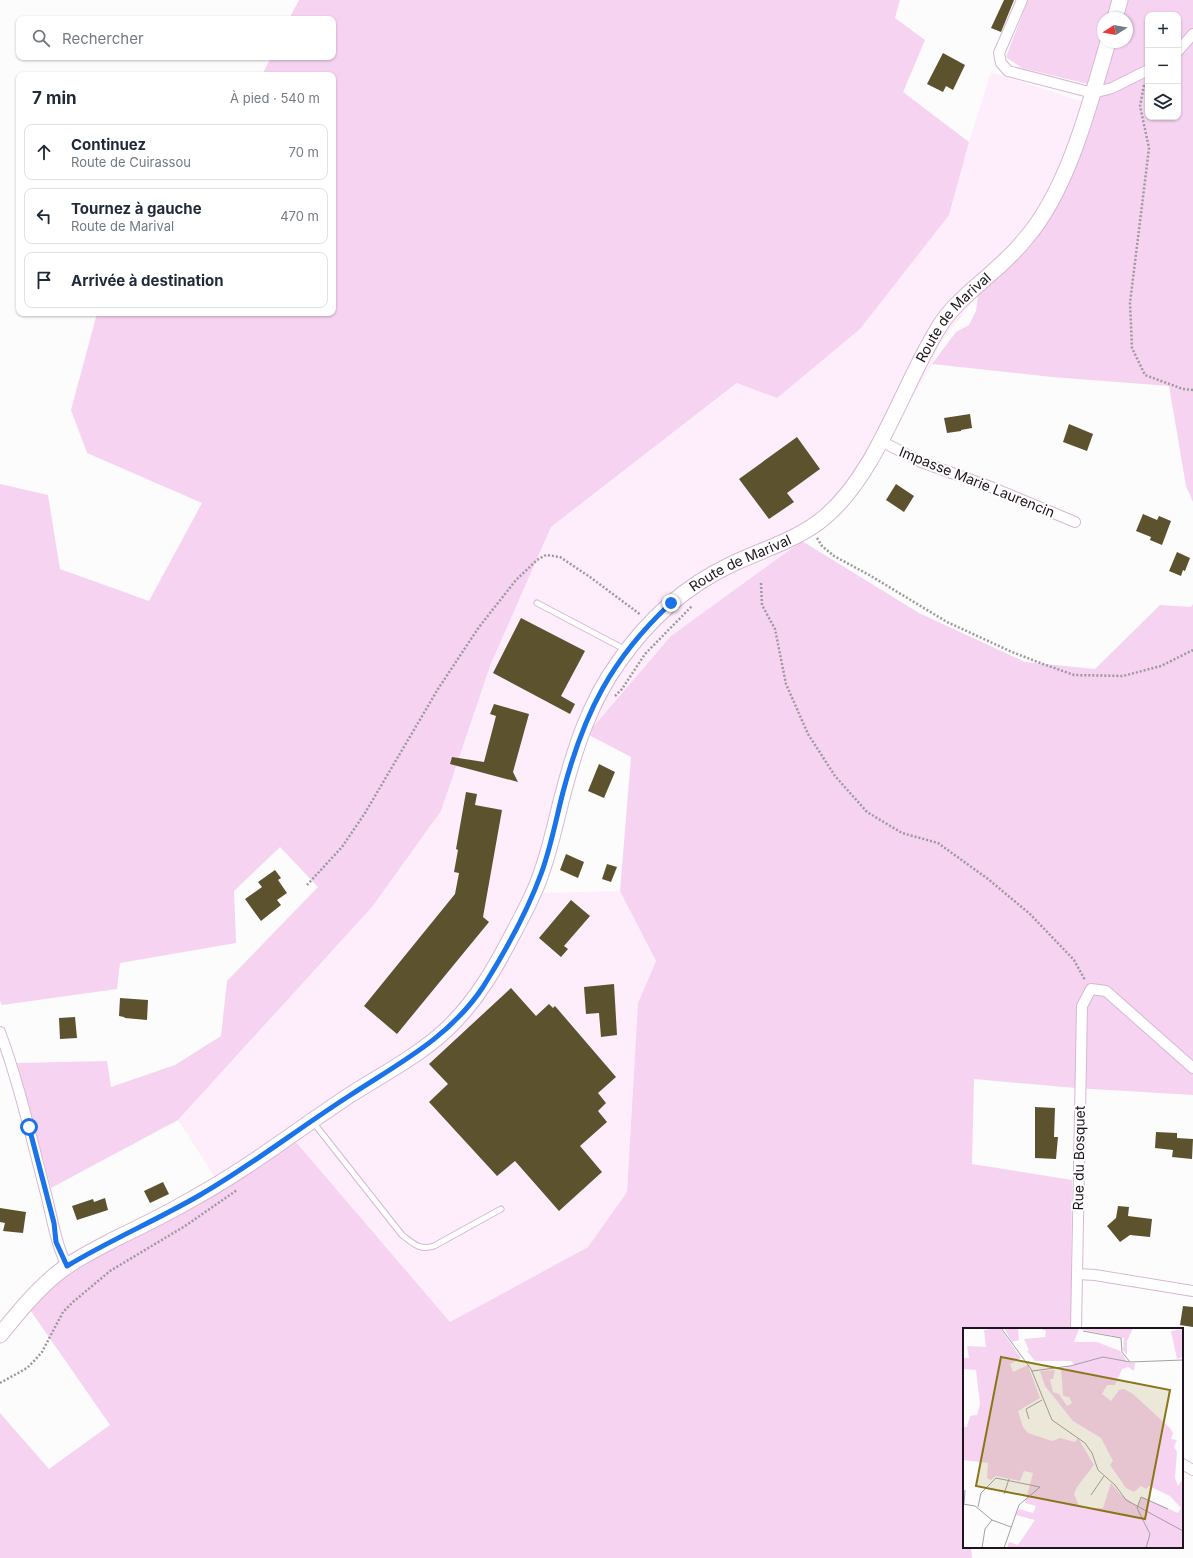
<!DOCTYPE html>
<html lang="fr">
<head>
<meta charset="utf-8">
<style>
  body { margin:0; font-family:Inter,sans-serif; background:#f2f2f3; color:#1f2937 }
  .controls { position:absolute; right:12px; top:12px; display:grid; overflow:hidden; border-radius:8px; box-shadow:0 1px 3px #0004 }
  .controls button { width:36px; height:36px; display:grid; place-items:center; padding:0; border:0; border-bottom:1px solid #e0e1e3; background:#fff; color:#1f2937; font:20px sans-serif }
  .compass { position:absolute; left:1097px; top:12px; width:36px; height:36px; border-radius:50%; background:#fff; box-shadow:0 1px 3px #0004; rotate:259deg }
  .stop { position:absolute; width:12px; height:12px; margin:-9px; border:3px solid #1a73e8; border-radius:50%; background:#fff }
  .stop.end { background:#1a73e8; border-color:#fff; box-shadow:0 1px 4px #0008 }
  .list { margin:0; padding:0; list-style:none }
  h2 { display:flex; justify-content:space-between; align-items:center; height:52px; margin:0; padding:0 16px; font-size:17px }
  h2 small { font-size:13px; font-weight:400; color:#747a83 }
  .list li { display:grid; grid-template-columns:26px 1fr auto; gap:12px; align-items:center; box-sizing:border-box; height:56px; margin:0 8px 8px; padding:0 8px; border:1px solid #e0e1e3; border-radius:8px }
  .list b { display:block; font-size:15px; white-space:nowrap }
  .list p { margin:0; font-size:13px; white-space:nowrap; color:#747a83 }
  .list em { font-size:13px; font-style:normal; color:#747a83 }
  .icon { flex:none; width:22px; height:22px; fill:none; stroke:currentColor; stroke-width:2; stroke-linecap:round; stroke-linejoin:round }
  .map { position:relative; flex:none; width:1193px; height:1558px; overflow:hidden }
  .search { position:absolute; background:#fff; box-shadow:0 1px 3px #0004; left:16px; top:16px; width:320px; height:44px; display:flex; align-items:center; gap:10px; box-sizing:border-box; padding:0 14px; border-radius:8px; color:#747a83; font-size:15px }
  .panel { position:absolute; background:#fff; box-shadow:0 1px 3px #0004; left:16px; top:72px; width:320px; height:244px; border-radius:8px }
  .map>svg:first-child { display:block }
  .built { fill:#feeefb }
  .green { fill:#f6d3f1; fill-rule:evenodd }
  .building { fill:#5c522d }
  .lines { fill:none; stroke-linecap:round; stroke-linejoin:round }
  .lane-casing { stroke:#d7b8d2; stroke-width:7 }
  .street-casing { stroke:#d7b8d2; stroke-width:12 }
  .secondary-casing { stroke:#d7b8d2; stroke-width:17 }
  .path { stroke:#9e999d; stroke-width:2.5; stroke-dasharray:2 2; stroke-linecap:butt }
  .lane { stroke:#fff; stroke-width:5 }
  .street { stroke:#fff; stroke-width:10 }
  .secondary { stroke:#fff; stroke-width:15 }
  .route { stroke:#1a73e8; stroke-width:5 }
  .labels { text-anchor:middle; stroke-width:4; stroke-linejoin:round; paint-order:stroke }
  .street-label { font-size:14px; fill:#1f141d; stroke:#fff }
  .inset-road { fill:none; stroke:#a49fa3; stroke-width:1 }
  .view { fill:#8a7619; fill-opacity:0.15; stroke:#8a7619; stroke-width:2 }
  .inset-edge { fill:none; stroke:#1f141d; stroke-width:2 }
</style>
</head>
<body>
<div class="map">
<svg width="1193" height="1558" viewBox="0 0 1193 1558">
  <rect width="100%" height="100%" fill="#fcfcfc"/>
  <path class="built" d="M 991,72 L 1093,105 L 1063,191 L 1039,233 L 1020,256 L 978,295 L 939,345 L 932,364 L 858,490 L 587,734 L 537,893 L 620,891 L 656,961 L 638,1003 L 627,1192 L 588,1247 L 450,1322 L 295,1141 L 223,1190 L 178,1120 L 372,907 L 441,811 L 490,666 L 551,527 L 738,383 L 777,398 L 949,215 L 969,142 Z"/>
  <g class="green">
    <path d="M 299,0 L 900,0 L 895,18 L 925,40 L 903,92 L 969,142 L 949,215 L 860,329 L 777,398 L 737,383 L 551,527 L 490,666 L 441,811 L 372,907 L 178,1120 L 51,1188 L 17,1063 L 107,1061 L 111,1087 L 175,1065 L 221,1036 L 227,981 L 318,887 L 280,847 L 234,891 L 236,943 L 120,963 L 117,989 L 2,1005 L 0,1001 L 0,484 L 48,495 L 60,569 L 149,601 L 202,503 L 87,453 L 71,410 L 96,317 L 98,313 L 333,313 L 333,75 L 262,75 L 271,57 L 333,57 L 333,19 L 289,19 Z"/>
    <path d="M 1028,0 L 1193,0 L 1193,502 L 1186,486 L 1169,386 L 1052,377 L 932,364 L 956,332 L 969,325 L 976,311 L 978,295 L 1020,256 L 1039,233 L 1063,191 L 1096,86 L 1022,68 L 1006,57 ZM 1148,15 L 1178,15 L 1178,117 L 1148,117 ZM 1103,18 L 1127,18 L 1127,42 L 1103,42 Z"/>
    <path d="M 802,541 L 919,613 L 1025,662 L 1095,669 L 1160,605 L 1191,607 L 1193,604 L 1193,1095 L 1076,1088 L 974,1079 L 972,1164 L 1072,1180 L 1071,1329 L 964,1329 L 964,1547 L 971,1547 L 972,1558 L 0,1558 L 0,1413 L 49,1469 L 110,1425 L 26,1304 L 41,1285 L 295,1141 L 450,1322 L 588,1247 L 627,1192 L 638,1003 L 656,961 L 620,891 L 631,757 L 587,734 L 671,636 Z"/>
  </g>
  <g class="building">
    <path d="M 1004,0 L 1014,0 L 1001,32 L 991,28 Z"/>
    <path d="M 943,53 L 965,65 L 953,90 L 946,86 L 943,92 L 927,84 Z"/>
    <path d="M 970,414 L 972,428 L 961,430 L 961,431 L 947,433 L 944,418 Z"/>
    <path d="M 1069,424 L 1093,434 L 1087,451 L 1063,442 Z"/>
    <path d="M 797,437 L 820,469 L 787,493 L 794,502 L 769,519 L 739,479 Z"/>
    <path d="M 896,484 L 914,496 L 904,512 L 886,500 Z"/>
    <path d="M 1143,514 L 1157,520 L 1159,516 L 1171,521 L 1162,545 L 1150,540 L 1151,537 L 1136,531 Z"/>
    <path d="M 1177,552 L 1190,558 L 1185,571 L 1183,570 L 1181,576 L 1169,571 Z"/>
    <path d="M 521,618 L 585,651 L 561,696 L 575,704 L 570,714 L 493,673 Z"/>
    <path d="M 494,704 L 529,714 L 513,772 L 518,782 L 450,764 L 452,757 L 484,762 L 496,716 L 490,714 Z"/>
    <path d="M 599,764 L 615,772 L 604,798 L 588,791 Z"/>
    <path d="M 466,792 L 477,794 L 475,805 L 502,810 L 483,917 L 489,922 L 397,1034 L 364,1006 L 455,894 L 459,873 L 454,872 L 458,850 L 456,849 Z"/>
    <path d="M 566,854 L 584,862 L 578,878 L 560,870 Z"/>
    <path d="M 607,864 L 617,867 L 611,882 L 602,879 Z"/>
    <path d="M 275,870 L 281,878 L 278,880 L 287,893 L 277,900 L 281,905 L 261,921 L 245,899 L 262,887 L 258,882 Z"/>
    <path d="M 571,900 L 590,916 L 564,946 L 568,949 L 561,957 L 539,938 Z"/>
    <path d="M 614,984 L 617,1035 L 601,1037 L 599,1013 L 586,1014 L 584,987 Z"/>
    <path d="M 511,988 L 536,1016 L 549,1004 L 553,1008 L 555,1006 L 616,1077 L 598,1093 L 606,1103 L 598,1111 L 607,1122 L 580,1146 L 602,1172 L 559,1211 L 515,1161 L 497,1176 L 429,1102 L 448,1084 L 429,1064 Z"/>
    <path d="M 120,998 L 148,1000 L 147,1020 L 125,1018 L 124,1017 L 119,1016 Z"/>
    <path d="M 75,1017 L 77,1038 L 60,1039 L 59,1018 Z"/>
    <path d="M 1035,1107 L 1055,1108 L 1054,1137 L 1058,1137 L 1056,1159 L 1035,1158 Z"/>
    <path d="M 1156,1132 L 1177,1133 L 1177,1138 L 1193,1139 L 1192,1159 L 1172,1157 L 1173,1150 L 1155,1148 Z"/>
    <path d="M 163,1182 L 169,1194 L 150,1203 L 144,1191 Z"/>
    <path d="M 105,1198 L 108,1210 L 77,1220 L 72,1206 L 93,1199 L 94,1202 Z"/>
    <path d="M 1118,1206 L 1129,1207 L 1128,1216 L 1152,1219 L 1150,1237 L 1130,1235 L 1120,1242 L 1107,1226 L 1116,1218 Z"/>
    <path d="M 0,1208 L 26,1212 L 23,1233 L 3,1231 L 5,1223 L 0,1222 Z"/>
    <path d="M 1183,1306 L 1193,1307 L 1193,1327 L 1180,1325 Z"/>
  </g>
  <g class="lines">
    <g class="lane-casing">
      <g id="lane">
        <path d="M 537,603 L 626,650"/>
        <path d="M 313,1122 L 402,1235 C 413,1243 419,1251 434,1246 L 501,1209"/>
      </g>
    </g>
    <g class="street-casing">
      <g id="street">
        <path d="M 1022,0 L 999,53 L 1001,63 L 1008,71 L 1093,93 L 1112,88 L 1148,70"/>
        <path d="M 1178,51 L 1193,34"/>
        <path d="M 881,441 L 921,462 L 991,487 L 1075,522"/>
        <path d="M 0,1032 C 19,1083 31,1137 45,1190 C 52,1216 55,1242 67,1266"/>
        <path d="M 1077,1274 L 1095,1275 L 1193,1291"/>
        <path d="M 1076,1329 L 1082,1006 L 1091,989 L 1106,991 L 1193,1068"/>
        <path d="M 1182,1464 L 1193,1470"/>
      </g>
    </g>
    <g class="secondary-casing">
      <g id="secondary">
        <path d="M 1115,18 L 1120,0"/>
        <path id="s1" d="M 0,1335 C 17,1314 34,1293 54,1276 C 72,1261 94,1250 115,1239 C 142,1226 168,1213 194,1198 C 249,1168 298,1129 350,1095 C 383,1074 418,1056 446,1030 C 477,1001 497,965 516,928 C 526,909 536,891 542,871 C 551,846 556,820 563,794 C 575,748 590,702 618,663 C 647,621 684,587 730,565 C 763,549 798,540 825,517 C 878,472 902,386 939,327 C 951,307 971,291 988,276 C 1002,264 1015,252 1026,238 C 1068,190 1090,103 1108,42"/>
      </g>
    </g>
    <g class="path">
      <path d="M 1144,85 L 1140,106 L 1149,148 L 1130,303 L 1132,348 L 1145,375 L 1183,389 L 1193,390"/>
      <path d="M 817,538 L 822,546 L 834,556 L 871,576 L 947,622 L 1012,652 L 1043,664 L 1074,675 L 1123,676 L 1161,666 L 1193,650"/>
      <path d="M 761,583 L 762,605 L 775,629 L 786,684 L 808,734 L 835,776 L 867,812 L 902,833 L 938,843 L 988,879 L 1030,914 L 1074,960 L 1085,980"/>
      <path d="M 615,696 L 622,689 L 645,654 L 692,606"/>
      <path d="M 307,885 L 342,847 L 365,813 L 438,689 L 479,627 L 516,580 L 537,560 L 546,555 L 560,557 L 590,577 L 641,615"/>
      <path d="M 0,1383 L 27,1368 L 35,1360 L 42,1352 L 63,1312 L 73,1302 L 110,1271 L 185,1226 L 237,1190"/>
    </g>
    <use href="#lane" class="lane"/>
    <use href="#street" class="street"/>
    <use href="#secondary" class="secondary"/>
  </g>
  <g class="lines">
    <path class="route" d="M 29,1127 L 54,1223 L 56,1242 L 67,1266 C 110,1240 157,1220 200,1195 C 252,1165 299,1128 349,1096 C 399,1063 449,1038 483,987 C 505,952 527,912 541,874 C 551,847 556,819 563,792 C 584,713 611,659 671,603"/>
  </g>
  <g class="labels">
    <g class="street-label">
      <text dy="5" stroke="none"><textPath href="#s1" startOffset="1450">Route de Marival</textPath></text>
      <text transform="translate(977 482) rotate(22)" y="5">Impasse Marie Laurencin</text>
      <text dy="5" stroke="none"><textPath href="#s1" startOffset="1114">Route de Marival</textPath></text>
      <text transform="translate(1079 1158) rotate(-89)" y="5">Rue du Bosquet</text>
    </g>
  </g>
  <g transform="translate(963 1328)">
    <rect width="220" height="220" fill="#fcfcfc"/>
    <path d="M 37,0 L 58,30 L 47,36 L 50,44 L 65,37 L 77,70 L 55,83 L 60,99 L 65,105 L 89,113 L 97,110 L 112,114 L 115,110 L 131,137 L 114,159 L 111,166 L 116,178 L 122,181 L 140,180 L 148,155 L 158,167 L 174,178 L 179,169 L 215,185 L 218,180 L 207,168 L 186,158 L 183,161 L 178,158 L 171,164 L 163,160 L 147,137 L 150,133 L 138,110 L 110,93 L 82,58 L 77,43 L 92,42 L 90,51 L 87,51 L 90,64 L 96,66 L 104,78 L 109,75 L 106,69 L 100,68 L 98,41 L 112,37 L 108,33 L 72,33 L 64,23 L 66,22 L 61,11 L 82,9 L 83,3 L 76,0 L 170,0 L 164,13 L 164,27 L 160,22 L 161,10 L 116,1 L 111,14 L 134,14 L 157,23 L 165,35 L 172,35 L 171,43 L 165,39 L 159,41 L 152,57 L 144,57 L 139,66 L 148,73 L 156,62 L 161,61 L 170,66 L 207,100 L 210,105 L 208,111 L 214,112 L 211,119 L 214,124 L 212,150 L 215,158 L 219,152 L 220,129 L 220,220 L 44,220 L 46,214 L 55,217 L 72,192 L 53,187 L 56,181 L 70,185 L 73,178 L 62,175 L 70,145 L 61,143 L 57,153 L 33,148 L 28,152 L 24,150 L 25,135 L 0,132 L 0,99 L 4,99 L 7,88 L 14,87 L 17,76 L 13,42 L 0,41 L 0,30 L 6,30 L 4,18 L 23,19 L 21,2 ZM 41,0 L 55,1 L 56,12 L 49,14 ZM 220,1 L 220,29 L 214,31 L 208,3 Z" fill="#f6d3f1"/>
    <path class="inset-road" d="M 38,0 L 68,41 L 89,92 L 122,115 L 129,125 L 135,142 L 152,157 L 163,172 L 220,203M 120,3 L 158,10 L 159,24 L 167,34M 69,43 L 107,38 L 140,29 L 167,34 L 220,32M 66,91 L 63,81 L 79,72M 41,166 L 46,151M 128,167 L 141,148M 0,176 L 12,178 L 29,192 L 48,199M 1,176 L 2,162M 15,179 L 18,165 L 33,150 L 77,159 L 56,177 L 41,220M 19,220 L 22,201 L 29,192M 183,220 L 187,206 L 174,180 L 178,169 L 205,181"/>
    <path class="view" d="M 38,29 L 207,62 L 182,191 L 13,158 Z"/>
    <rect width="220" height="220" class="inset-edge"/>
  </g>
</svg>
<div class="controls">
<button>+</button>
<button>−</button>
<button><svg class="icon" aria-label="layers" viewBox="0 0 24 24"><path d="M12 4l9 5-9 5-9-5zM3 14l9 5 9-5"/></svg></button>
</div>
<svg class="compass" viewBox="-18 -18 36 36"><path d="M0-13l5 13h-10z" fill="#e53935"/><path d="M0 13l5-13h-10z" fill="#747a83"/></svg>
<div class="stop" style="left:29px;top:1127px"></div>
<div class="stop end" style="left:671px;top:603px"></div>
<div class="search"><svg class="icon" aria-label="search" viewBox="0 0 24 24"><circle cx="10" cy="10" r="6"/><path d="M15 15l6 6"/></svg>Rechercher</div>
<section class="panel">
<h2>7 min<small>À pied · 540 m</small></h2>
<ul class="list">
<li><svg class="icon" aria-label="ahead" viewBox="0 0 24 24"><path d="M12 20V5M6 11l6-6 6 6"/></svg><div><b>Continuez</b><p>Route de Cuirassou</p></div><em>70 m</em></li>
<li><svg class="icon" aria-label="left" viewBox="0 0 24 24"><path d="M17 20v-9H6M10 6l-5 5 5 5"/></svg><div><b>Tournez à gauche</b><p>Route de Marival</p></div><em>470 m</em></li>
<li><svg class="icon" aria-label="arrive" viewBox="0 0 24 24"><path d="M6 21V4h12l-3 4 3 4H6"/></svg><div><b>Arrivée à destination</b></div></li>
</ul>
</section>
</div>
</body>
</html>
